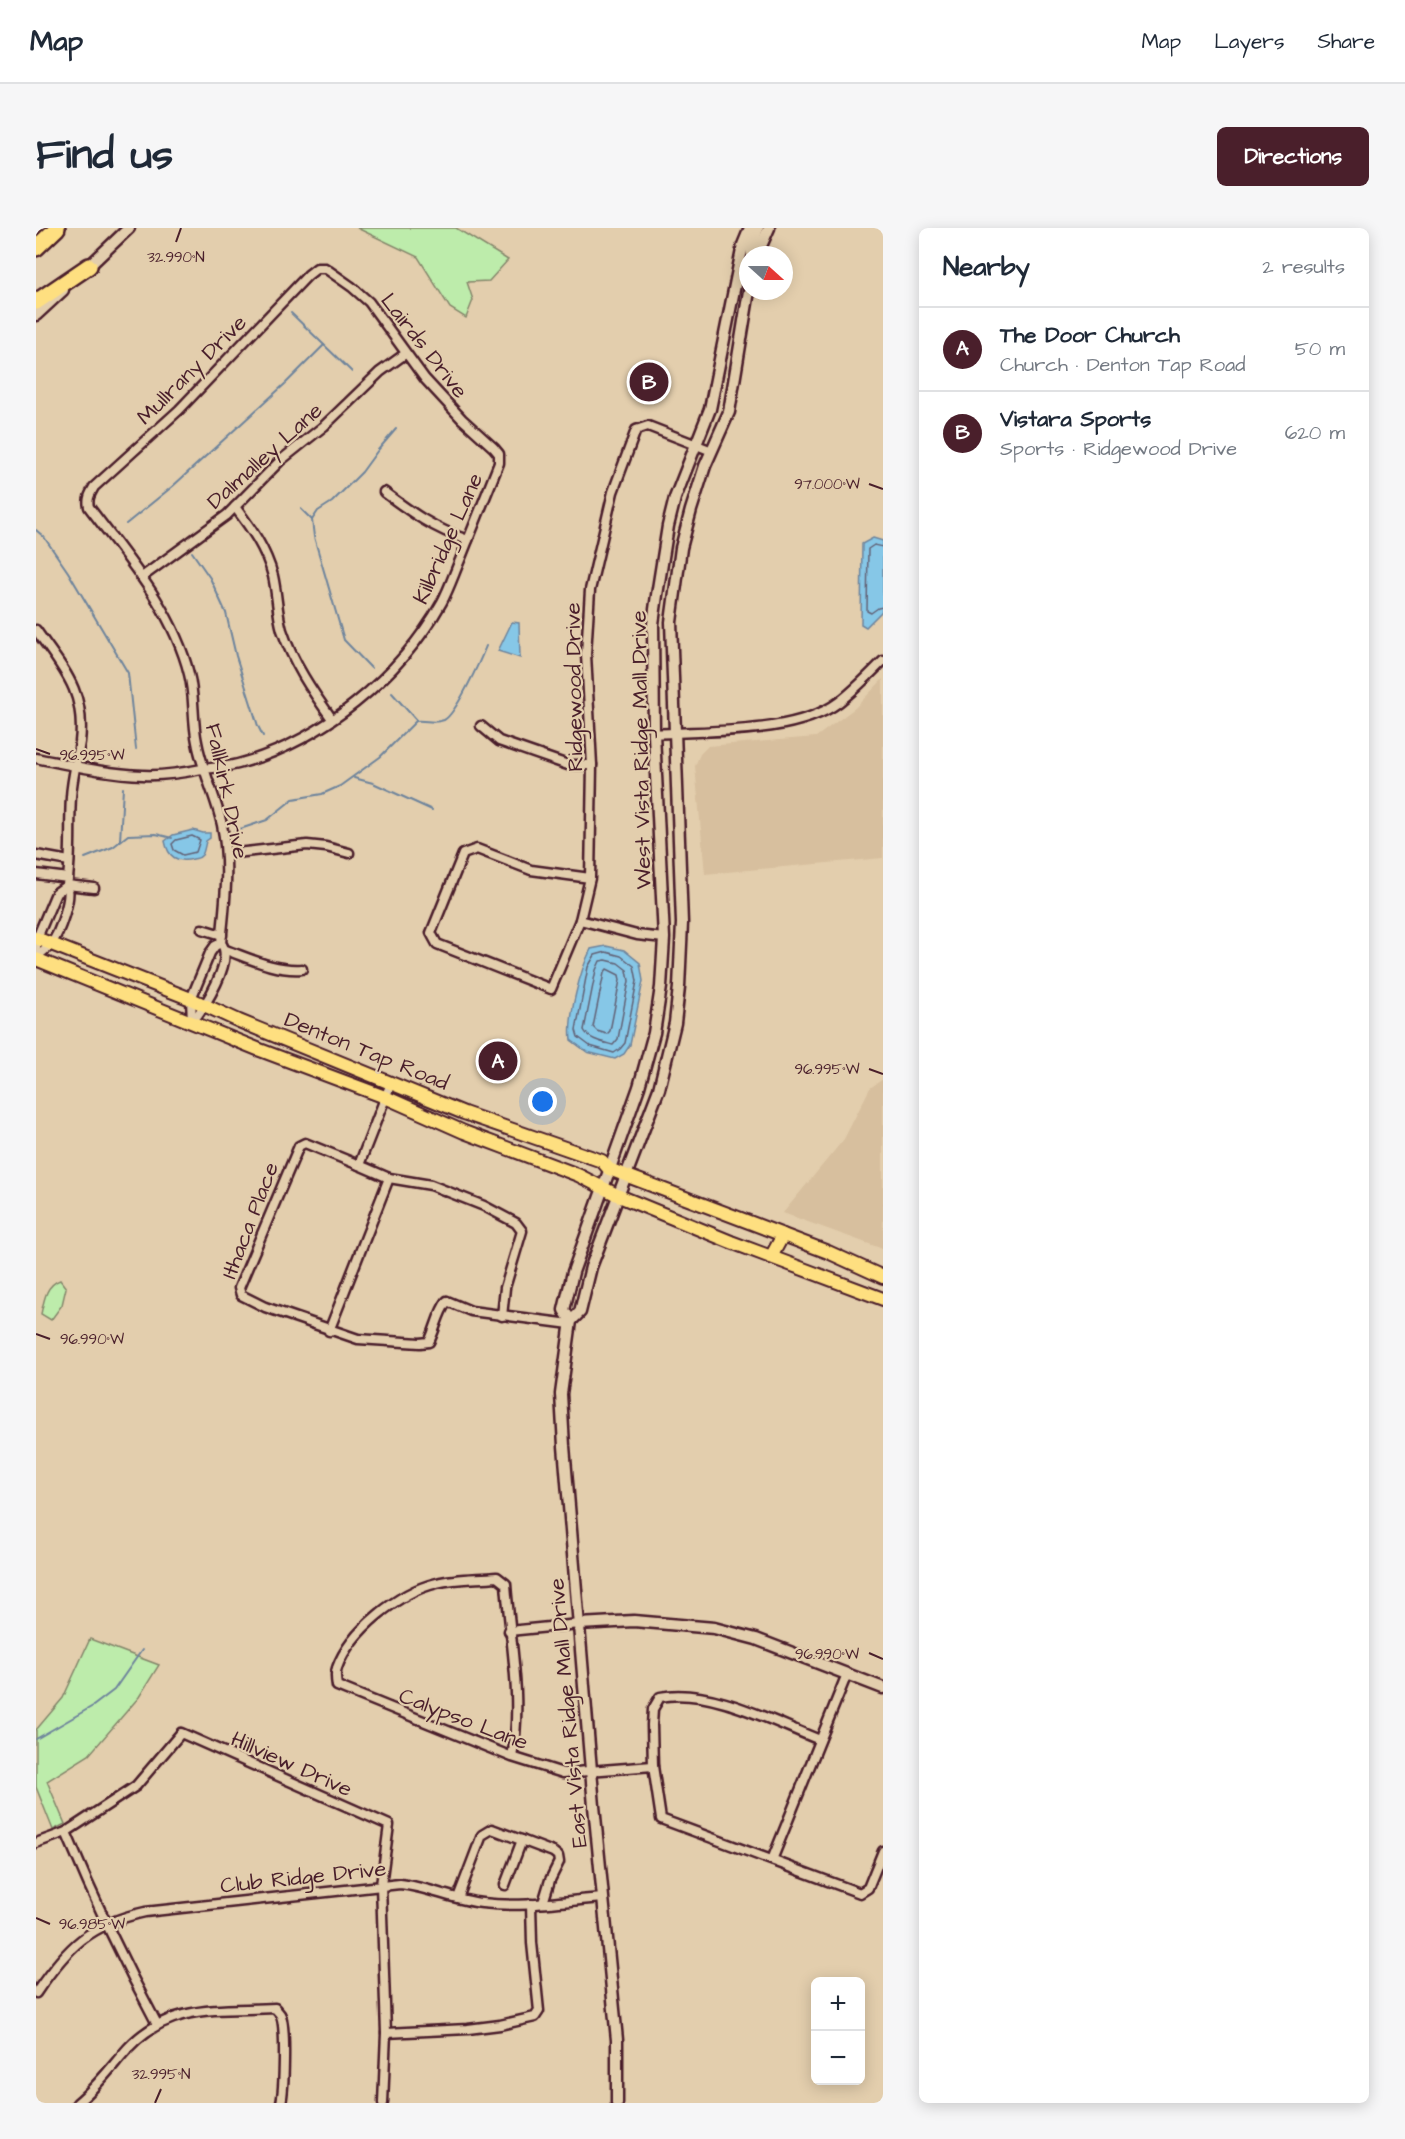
<!DOCTYPE html>
<html lang="en">
<head>
<meta charset="utf-8">
<style>
  body { margin:0; font-family:"Architects Daughter",sans-serif; background:#f6f6f7; color:#1f2937 }
  .controls { position:absolute; right:18px; bottom:18px; display:grid; overflow:hidden; border-radius:9px; box-shadow:0 3px 15px #0003 }
  .controls button { width:54px; height:54px; display:grid; place-items:center; padding:0; border:0; border-bottom:2px solid #e0e1e3; background:#fff; color:#1f2937; font:30px sans-serif }
  .compass { position:absolute; left:703px; top:18px; width:54px; height:54px; border-radius:50%; background:#fff; box-shadow:0 3px 15px #0003; rotate:111deg }
  .you { position:absolute; left:507px; top:874px; width:21px; height:21px; margin:-15px; border:4px solid #fff; border-radius:50%; background:#1a73e8; box-shadow:0 0 0 9px #1a73e833 }
  .badge { display:grid; place-items:center; width:39px; height:39px; border-radius:50%; background:#4a1f2b; color:#fff; font-size:20px; font-weight:700 }
  .pin { position:absolute; translate:-50% -50%; border:3px solid #fff; box-shadow:0 2px 6px #0006 }
  .list { margin:0; padding:0; list-style:none }
  h2 { display:flex; justify-content:space-between; align-items:center; height:78px; margin:0; padding:0 24px; font-size:26px }
  h2 small { font-size:20px; font-weight:400; color:#747a83 }
  .list li { display:grid; grid-template-columns:39px 1fr auto; gap:18px; align-items:center; box-sizing:border-box; height:84px; padding:0 24px; border-top:2px solid #e0e1e3 }
  .list b { display:block; font-size:22px; white-space:nowrap }
  .list p { margin:0; font-size:20px; white-space:nowrap; color:#747a83 }
  .list em { font-size:20px; font-style:normal; color:#747a83 }
  .map { position:relative; flex:none; width:847px; height:1875px; overflow:hidden; border-radius:9px }
  header { display:flex; align-items:center; gap:36px; box-sizing:border-box; height:84px; padding:0 30px; background:#fff; border-bottom:2px solid #e0e1e3 }
  header strong { font-size:28px }
  nav { display:flex; gap:33px; margin-inline-start:auto; font-size:21px }
  .intro { display:flex; align-items:center; justify-content:space-between; box-sizing:border-box; height:144px; padding:0 36px }
  h1 { margin:0; font-size:42px }
  .button { padding:15px 27px; border-radius:9px; background:#4a1f2b; color:#fff; font-size:21px; font-weight:700 }
  main { display:flex; gap:36px; padding:0 36px }
  aside { flex:1; background:#fff; border-radius:9px; box-shadow:0 3px 15px #0003 }
  .map>svg:first-child { display:block }
  .built { fill:#d7bf9e }
  .green { fill:#bdecab; stroke:#84866b; stroke-width:1.5 }
  .water { fill:#86c7e7; stroke:#6e849c; stroke-width:1.5 }
  .lines { fill:none; stroke-linecap:round; stroke-linejoin:round }
  .shore { stroke:#626276; stroke-width:1.5 }
  .stream { stroke:#6e849c; stroke-width:2 }
  .street-casing { stroke:#4a1f2b; stroke-width:13 }
  .secondary-casing { stroke:#4a1f2b; stroke-width:15 }
  .primary-casing { stroke:#4a1f2b; stroke-width:16 }
  .highway-casing { stroke:#4a1f2b; stroke-width:20 }
  .street { stroke:#e3cead; stroke-width:8 }
  .secondary { stroke:#e3cead; stroke-width:10 }
  .primary { stroke:#fedf80; stroke-width:12 }
  .highway { stroke:#fedf80; stroke-width:15 }
  .ticks { fill:none; stroke:#4a1f2b; stroke-width:2 }
  .labels { text-anchor:middle; stroke-width:4.5; stroke-linejoin:round; paint-order:stroke }
  .street-label { font-size:22px; fill:#4a1f2b; stroke:#e3cead }
  .ticks-label { font-size:15px; text-anchor:middle; fill:#4a1f2b; stroke:#e3cead; stroke-width:4.5; stroke-linejoin:round; paint-order:stroke }
</style>
</head>
<body>
<header>
<strong>Map</strong>
<nav><a>Map</a><a>Layers</a><a>Share</a></nav>
</header>
<div class="intro"><h1>Find us</h1><a class="button">Directions</a></div>
<main>
<div class="map">
<svg width="847" height="1875" viewBox="0 0 847 1875">
  <rect width="100%" height="100%" fill="#e3cead"/>
  <filter id="ink" filterUnits="userSpaceOnUse"><feTurbulence type="fractalNoise" baseFrequency=".0167" numOctaves="2"/><feDisplacementMap in="SourceGraphic" scale="12" xChannelSelector="R" yChannelSelector="G"/><feConvolveMatrix kernelMatrix="1 2 1 2 8 2 1 2 1" color-interpolation-filters="sRGB"/></filter>
  <g filter="url(#ink)">
    <g class="built">
      <path d="M 847,451 L 847,630 L 669,646 L 659,538 L 664,526 L 672,518 L 780,509 L 819,480 Z"/>
      <path d="M 847,851 L 847,1021 L 747,985 L 808,911 L 834,860 Z"/>
    </g>
    <g class="green">
      <path d="M 321,0 L 420,0 L 472,32 L 453,53 L 431,54 L 437,72 L 430,90 L 414,80 L 382,29 Z"/>
      <path d="M 24,1052 L 30,1060 L 26,1077 L 15,1092 L 5,1086 C 8,1072 10,1057 24,1052 Z"/>
      <path d="M 54,1411 L 123,1437 L 103,1469 L 53,1527 L 11,1553 L 29,1596 L 17,1602 L 0,1559 L 0,1502 L 27,1470 Z"/>
    </g>
    <g class="water">
      <path d="M 837,310 L 847,313 L 847,380 L 845,384 L 830,399 L 825,396 L 826,316 Z"/>
      <path d="M 476,394 L 483,395 L 484,430 L 462,423 Z"/>
      <path d="M 157,602 L 167,605 L 174,605 L 174,610 L 170,613 C 169,617 168,624 166,627 C 163,631 161,630 157,631 C 141,635 132,629 129,613 L 137,607 Z"/>
      <path d="M 570,718 L 588,722 L 604,735 L 607,753 L 594,817 L 588,826 L 579,831 L 551,824 L 535,812 C 532,788 544,743 555,721 Z"/>
    </g>
    <g class="lines">
      <g class="shore">
        <path d="M 847,319 L 838,317 L 832,321 L 831,383 L 835,385 L 842,380 L 847,379"/>
        <path d="M 156,608 L 164,612 L 160,624 L 147,627 L 138,622 L 136,616 L 140,612 Z"/>
        <path d="M 570,724 L 585,728 L 598,738 L 601,753 L 589,815 L 584,821 L 578,825 L 554,818 L 542,809 L 540,802 L 552,739 L 559,727 Z"/>
        <path d="M 570,732 L 582,735 L 591,742 L 593,753 L 582,811 L 577,817 C 566,814 553,812 548,802 L 560,742 L 564,733 Z"/>
        <path d="M 571,741 L 583,747 L 584,752 L 574,803 L 571,806 L 561,803 L 557,799 L 568,745 Z"/>
      </g>
      <g class="stream">
        <path d="M 255,85 L 316,144"/>
        <path d="M 265,281 L 276,292 L 278,309 L 308,412 L 335,440"/>
        <path d="M 276,292 L 282,283 L 296,274 L 326,244 L 342,222 L 360,201"/>
        <path d="M 90,296 L 137,258 L 250,155 L 288,117"/>
        <path d="M 0,302 L 8,309 L 32,344 L 92,445 L 100,521"/>
        <path d="M 156,324 L 174,350 L 190,385 L 200,428 L 222,498 L 227,508"/>
        <path d="M 356,465 L 380,492"/>
        <path d="M 318,550 L 337,555 L 396,582"/>
        <path d="M 198,603 L 231,592 L 257,571 L 286,566 L 304,558 L 344,529 L 380,493 C 390,492 398,496 408,492 C 420,486 444,433 450,418"/>
        <path d="M 84,613 L 87,560"/>
        <path d="M 49,630 L 77,619 L 92,607 L 120,606 L 136,610"/>
        <path d="M 0,1511 L 57,1478 L 78,1462 L 106,1422"/>
      </g>
      <g class="street-casing">
        <g id="street">
          <path d="M 348,264 C 376,285 398,301 432,312"/>
          <path d="M 199,279 C 215,300 230,321 237,348 C 241,365 241,385 246,402 C 257,435 276,463 296,491"/>
          <path d="M 106,349 L 191,287 L 244,233 L 288,198 L 344,144 L 369,126"/>
          <path d="M 0,402 C 27,441 50,463 44,514 C 41,533 36,550 35,569 C 33,598 36,628 31,657 C 37,668 23,706 15,716 C 11,721 5,725 0,729"/>
          <path d="M 445,498 L 463,513 L 532,537 L 556,537"/>
          <path d="M 618,506 C 673,502 759,507 803,474 C 819,462 833,447 847,433"/>
          <path d="M 0,530 C 35,537 71,546 107,547 C 127,548 146,545 166,541 C 178,540 190,539 202,536 C 285,514 364,449 406,374 C 413,361 418,346 424,332 C 437,300 450,268 463,235 L 463,226 L 458,220 L 426,191 L 389,151 L 333,74 L 316,59 L 289,40 L 281,40 L 272,47 L 143,182 L 58,259 C 54,266 51,271 53,279 C 92,331 137,382 153,446 C 159,468 156,491 161,514 C 166,542 180,569 186,597 C 194,636 189,675 185,715 C 199,732 168,780 156,794"/>
          <path d="M 191,626 L 271,617 L 290,619 L 313,625"/>
          <path d="M 0,627 L 33,633"/>
          <path d="M 0,646 L 32,650"/>
          <path d="M 554,650 L 495,642 L 441,621 L 427,626 L 395,705 L 401,716 L 515,761 L 544,692 L 554,650 L 556,537 L 550,426 L 554,362 L 577,264 L 600,202 L 612,198 L 676,223"/>
          <path d="M 544,692 L 601,707 L 628,710"/>
          <path d="M 166,701 L 186,707"/>
          <path d="M 0,720 L 1,710 L 20,665 L 31,657 L 58,660"/>
          <path d="M 190,722 C 215,731 239,743 266,741"/>
          <path d="M 156,794 L 155,771 L 174,725 L 179,718 L 185,715"/>
          <path d="M 355,855 L 323,937 L 353,950 L 395,957 L 448,978 L 480,995 L 486,1003 L 469,1060 L 466,1088"/>
          <path d="M 323,937 L 269,915 L 263,918 L 203,1060 L 205,1067 L 229,1079 L 322,1111 L 384,1115 L 393,1114 C 400,1100 402,1085 411,1073 L 435,1083 L 534,1096"/>
          <path d="M 293,1103 L 353,950"/>
          <path d="M 473,1403 L 543,1396"/>
          <path d="M 784,1512 C 738,1494 673,1459 624,1469 L 617,1481 L 616,1497 L 617,1538 L 625,1591 L 824,1665 L 832,1660 L 847,1623"/>
          <path d="M 476,1529 C 487,1473 474,1412 470,1356 L 461,1349 C 442,1351 420,1350 401,1355 C 363,1364 314,1403 301,1440 C 299,1445 300,1452 301,1458 L 476,1529 L 527,1545 L 617,1538"/>
          <path d="M 30,1604 C 57,1669 87,1733 121,1796"/>
          <path d="M 0,1615 L 30,1604 L 100,1558 L 145,1505 L 353,1597 L 345,1657 L 350,1805 L 347,1875"/>
          <path d="M 736,1632 L 811,1446"/>
          <path d="M 469,1657 L 486,1612"/>
          <path d="M 422,1670 L 446,1607 L 456,1601 L 517,1624 L 522,1628 L 523,1634 L 514,1652 L 507,1675"/>
          <path d="M 0,1765 C 31,1719 54,1696 109,1684 L 364,1656 C 392,1659 418,1672 446,1675 C 486,1680 527,1673 567,1670"/>
          <path d="M 350,1805 L 432,1801 L 464,1797 L 499,1789 L 503,1783 L 496,1715 L 495,1676"/>
          <path d="M 41,1875 C 61,1859 75,1839 92,1820 C 134,1775 182,1783 239,1780 C 241,1783 244,1785 245,1788 C 250,1800 248,1862 245,1875"/>
        </g>
      </g>
      <g class="secondary-casing">
        <g id="secondary">
          <path d="M 716,27 L 715,21 L 722,0"/>
          <path d="M 721,27 L 733,0"/>
          <path d="M 50,41 L 93,0"/>
          <path d="M 0,87 L 27,62"/>
          <path d="M 535,1093 L 528,1082 L 537,1044 L 603,859 L 618,805 L 625,759 L 628,710 L 618,506 L 617,396 L 621,367 L 632,298 L 639,270 L 674,181 L 707,17 L 714,0"/>
          <path d="M 543,1396 L 598,1393 L 678,1400 L 720,1411 L 847,1460"/>
          <path d="M 581,1875 L 581,1812 L 558,1578 L 528,1218 L 525,1166 L 535,1093 L 544,1084 L 555,1039 L 623,861 L 639,795 L 643,759 L 646,695 L 635,394 L 645,320 L 655,282 L 669,238 L 693,184 L 713,63"/>
        </g>
      </g>
      <g class="primary-casing">
        <g id="primary">
          <path d="M 0,710 L 155,771 L 203,793 L 428,885 L 566,933 L 573,941 L 792,1024 L 847,1049"/>
          <path d="M 0,731 L 224,822 L 349,869 L 428,904 L 542,947 L 583,968 L 695,1014 L 847,1071"/>
          <path d="M 735,1029 L 747,1007"/>
        </g>
      </g>
      <g class="highway-casing">
        <g id="highway">
          <path d="M 0,20 L 21,0"/>
          <path d="M 0,74 L 53,38"/>
        </g>
      </g>
      <use href="#street" class="street"/>
      <use href="#secondary" class="secondary"/>
      <use href="#primary" class="primary"/>
      <use href="#highway" class="highway"/>
    </g>
  </g>
  <path class="ticks" d="M 140,14 L 145,0M 833,256 L 847,261M 0,521 L 14,526M 833,841 L 847,846M 0,1106 L 14,1111M 833,1425 L 847,1431M 0,1690 L 14,1696M 119,1875 L 125,1861"/>
  <g class="labels">
    <g class="street-label">
      <text transform="translate(389 117) rotate(52)" y="8">Lairds Drive</text>
      <text transform="translate(155 141) rotate(-45)" y="8">Mullrany Drive</text>
      <text transform="translate(228 227) rotate(-42)" y="8">Dalmalley Lane</text>
      <text transform="translate(411 310) rotate(-66)" y="8">Kilbridge Lane</text>
      <text transform="translate(537 459) rotate(-91)" y="8">Ridgewood Drive</text>
      <text transform="translate(604 522) rotate(-91)" y="8">West Vista Ridge Mall Drive</text>
      <text transform="translate(192 563) rotate(78)" y="8">Fallkirk Drive</text>
      <text transform="translate(331 822) rotate(22)" y="8">Denton Tap Road</text>
      <text transform="translate(213 992) rotate(-69)" y="8">Ithaca Place</text>
      <text transform="translate(531 1485) rotate(-95)" y="8">East Vista Ridge Mall Drive</text>
      <text transform="translate(428 1490) rotate(21)" y="8">Calypso Lane</text>
      <text transform="translate(256 1535) rotate(24)" y="8">Hillview Drive</text>
      <text transform="translate(267 1648) rotate(-6)" y="8">Club Ridge Drive</text>
    </g>
  </g>
  <g class="ticks-label">
    <text x="140" y="34">32.990°N</text>
    <text x="791" y="261">97.000°W</text>
    <text x="56" y="532">96.995°W</text>
    <text x="791" y="846">96.995°W</text>
    <text x="56" y="1116">96.990°W</text>
    <text x="791" y="1431">96.990°W</text>
    <text x="56" y="1701">96.985°W</text>
    <text x="125" y="1851">32.995°N</text>
  </g>
</svg>
<div class="controls">
<button>+</button>
<button>−</button>
</div>
<svg class="compass" viewBox="-18 -18 36 36"><path d="M0-13l5 13h-10z" fill="#e53935"/><path d="M0 13l5-13h-10z" fill="#747a83"/></svg>
<div class="you"></div>
<div class="pin badge" style="left:462px;top:833px">A</div>
<div class="pin badge" style="left:613px;top:154px">B</div>
</div>
<aside>
<h2>Nearby<small>2 results</small></h2>
<ul class="list">
<li><span class="badge">A</span><div><b>The Door Church</b><p>Church · Denton Tap Road</p></div><em>50 m</em></li>
<li><span class="badge">B</span><div><b>Vistara Sports</b><p>Sports · Ridgewood Drive</p></div><em>620 m</em></li>
</ul>
</aside>
</main>
</body>
</html>
